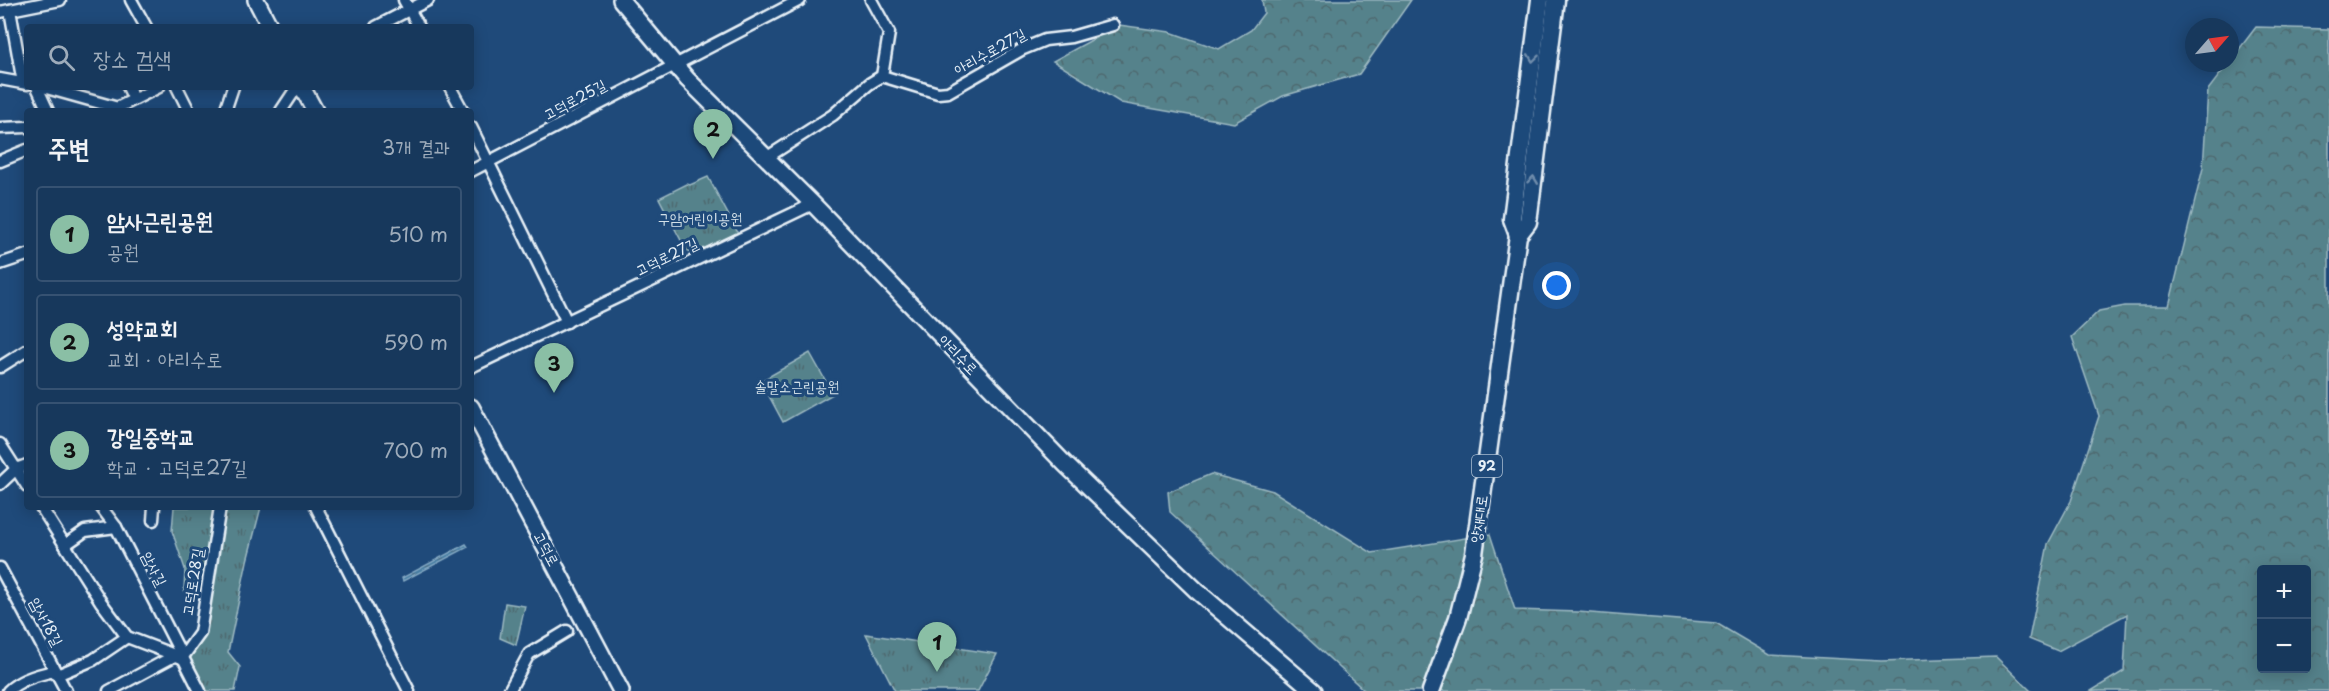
<!DOCTYPE html>
<html lang="ko">
<head>
<meta charset="utf-8">
<style>
  body { margin:0; font-family:"Playpen Sans","Poor Story",sans-serif; background:#244365; color:#f1f3f6 }
  .controls { position:absolute; right:18px; bottom:18px; display:grid; overflow:hidden; border-radius:6px; box-shadow:0 3px 15px #0003 }
  .controls button { width:54px; height:54px; display:grid; place-items:center; padding:0; border:0; border-bottom:2px solid #365272; background:#17385c; color:#f1f3f6; font:30px sans-serif }
  .compass { position:absolute; left:2185px; top:18px; width:54px; height:54px; border-radius:50%; background:#17385c; box-shadow:0 3px 15px #0003; rotate:62deg }
  .you { position:absolute; left:1557px; top:286px; width:21px; height:21px; margin:-15px; border:4px solid #fff; border-radius:50%; background:#1a73e8; box-shadow:0 0 0 9px #1a73e833 }
  .badge { display:grid; place-items:center; width:39px; height:39px; border-radius:50%; background:#8abfa5; color:#111; font-size:20px; font-weight:700 }
  .pin { position:absolute; translate:-50% -50px; filter:drop-shadow(0 2px 3px #0008) }
  .pin::after { content:''; position:absolute; top:32px; width:21px; height:18px; background:inherit; clip-path:polygon(0 0,100% 0,50% 100%) }
  .list { margin:0; padding:0; list-style:none }
  h2 { display:flex; justify-content:space-between; align-items:center; height:78px; margin:0; padding:0 24px; font-size:26px }
  h2 small { font-size:20px; font-weight:400; color:#9eacbb }
  .list li { display:grid; grid-template-columns:39px 1fr auto; gap:18px; align-items:center; box-sizing:border-box; height:96px; margin:0 12px 12px; padding:0 12px; border:2px solid #365272; border-radius:6px }
  .list b { display:block; font-size:22px; white-space:nowrap }
  .list p { margin:0; font-size:20px; white-space:nowrap; color:#9eacbb }
  .list em { font-size:20px; font-style:normal; color:#9eacbb }
  .icon { flex:none; width:33px; height:33px; fill:none; stroke:currentColor; stroke-width:2; stroke-linecap:round; stroke-linejoin:round }
  .map { position:relative; flex:none; width:2329px; height:691px; overflow:hidden }
  .search { position:absolute; background:#17385c; box-shadow:0 3px 15px #0003; left:24px; top:24px; width:450px; height:66px; display:flex; align-items:center; gap:15px; box-sizing:border-box; padding:0 21px; border-radius:6px; color:#9eacbb; font-size:22px }
  .panel { position:absolute; background:#17385c; box-shadow:0 3px 15px #0003; left:24px; top:108px; width:450px; height:402px; border-radius:6px }
  .map>svg:first-child { display:block }
  .forest { fill:url(#forest-crowns); stroke:#9ebac2; stroke-width:1.5; fill-rule:evenodd }
  .park { fill:url(#park-tufts); stroke:#9ebac2; stroke-width:1.5 }
  .water { fill:url(#water-rules); stroke:#86aac4; stroke-width:1.5 }
  .lines { fill:none; stroke-linecap:round; stroke-linejoin:round }
  .street-casing { stroke:#e8f1f8; stroke-width:15 }
  .secondary-casing { stroke:#e8f1f8; stroke-width:20 }
  .primary-casing { stroke:#e8f1f8; stroke-width:21 }
  .street { stroke:#1f4a7a; stroke-width:10 }
  .secondary { stroke:#1f4a7a; stroke-width:15 }
  .primary { stroke:#1f4a7a; stroke-width:16 }
  .oneway { stroke:#6f8dac }
  .labels { text-anchor:middle; stroke-width:6; stroke-linejoin:round; paint-order:stroke }
  .shield { fill:#1f4a7a; stroke:#acbfd2; stroke-width:1.5 }
  .shield-label { font-size:14px; font-weight:bold; fill:#e8f1f8 }
  .street-label { font-size:15px; fill:#e8f1f8; stroke:#1f4a7a }
  .park-label { font-size:15px; fill:#d2e0e8; stroke:#1f4a7a }
</style>
</head>
<body>
<div class="map">
<svg width="2329" height="691" viewBox="0 0 2329 691">
  <defs>
    <pattern id="forest-crowns" width="20" height="18" patternUnits="userSpaceOnUse" patternTransform="scale(1.5)"><rect width="20" height="18" fill="#55828b"/><path d="M2 6a3 3 0 1 1 6 0M12 15a3 3 0 1 1 6 0" fill="none" stroke="#4e686e"/></pattern>
    <pattern id="park-tufts" width="24" height="20" patternUnits="userSpaceOnUse" patternTransform="scale(1.5)"><rect width="24" height="20" fill="#55828b"/><path d="M3 7l-1-3M5 7V3M7 7l1-3M15 17l-1-3M17 17v-4M19 17l1-3" fill="none" stroke="#4e686e"/></pattern>
    <pattern id="water-rules" width="6" height="5" patternUnits="userSpaceOnUse" patternTransform="scale(1.5)"><rect width="6" height="5" fill="#447ba1"/><path d="M0 2.5h6" fill="none" stroke="#45647a"/></pattern>
  </defs>
  <rect width="100%" height="100%" fill="#1f4a7a"/>
  <filter id="ink" filterUnits="userSpaceOnUse"><feTurbulence type="fractalNoise" baseFrequency=".0167" numOctaves="2"/><feDisplacementMap in="SourceGraphic" scale="12" xChannelSelector="R" yChannelSelector="G"/><feConvolveMatrix kernelMatrix="1 2 1 2 8 2 1 2 1" color-interpolation-filters="sRGB"/></filter>
  <g filter="url(#ink)">
    <g class="forest">
      <path d="M 1262,0 L 1411,0 L 1359,74 L 1283,96 L 1234,123 L 1121,103 L 1053,61 L 1119,25 L 1170,32 L 1219,49 L 1251,30 L 1264,13 Z"/>
      <path d="M 2256,27 L 2329,29 L 2329,691 L 2091,691 L 2124,671 L 2127,614 L 2058,651 L 2029,639 L 2048,544 L 2071,501 L 2099,416 L 2072,337 L 2099,311 L 2125,306 L 2169,306 L 2203,168 L 2208,90 ZM 2262,570 L 2306,570 L 2306,668 L 2262,668 Z"/>
      <path d="M 1211,474 L 1273,491 L 1372,553 L 1490,534 L 1515,610 L 1578,612 L 1716,623 L 1770,655 L 1881,661 L 1996,657 L 2031,691 L 1365,691 L 1170,512 L 1168,492 Z"/>
    </g>
    <g class="park">
      <path d="M 708,177 L 738,233 L 694,253 L 686,250 L 659,198 L 687,184 L 690,185 Z"/>
      <path d="M 810,353 L 833,394 L 783,422 L 761,381 Z"/>
      <path d="M 174,507 L 217,507 L 203,597 L 184,591 L 185,569 L 172,531 Z"/>
      <path d="M 220,507 L 261,507 L 247,561 L 228,652 L 240,667 L 235,691 L 201,691 L 182,658 L 200,633 Z"/>
      <path d="M 505,603 L 525,606 L 516,645 L 500,638 Z"/>
      <path d="M 866,634 L 997,654 L 978,691 L 895,691 Z"/>
    </g>
    <path class="water" d="M 466,544 L 468,547 L 403,581 L 402,578 Z"/>
    <g class="lines">
      <g class="street-casing">
        <g id="street">
          <path d="M 131,0 L 146,27"/>
          <path d="M 404,0 L 419,27"/>
          <path d="M 871,0 L 889,33 L 882,76"/>
          <path d="M 10,10 L 23,83"/>
          <path d="M 0,12 L 60,0"/>
          <path d="M 376,27 L 428,0"/>
          <path d="M 0,79 L 27,84"/>
          <path d="M 37,87 L 48,111"/>
          <path d="M 43,87 L 118,108"/>
          <path d="M 128,87 L 134,99"/>
          <path d="M 177,87 L 189,111"/>
          <path d="M 450,87 L 463,111"/>
          <path d="M 111,111 L 159,87"/>
          <path d="M 225,111 L 233,87"/>
          <path d="M 281,111 L 297,87"/>
          <path d="M 471,127 L 567,322"/>
          <path d="M 0,128 L 27,127"/>
          <path d="M 766,158 L 833,115 L 869,84 L 882,76 L 938,93 L 948,92 L 1023,49 L 1045,40 L 1071,37 L 1113,25"/>
          <path d="M 0,161 L 27,150"/>
          <path d="M 471,171 L 800,0"/>
          <path d="M 0,264 L 27,255"/>
          <path d="M 0,367 L 27,350"/>
          <path d="M 471,367 L 813,204"/>
          <path d="M 0,444 L 27,486"/>
          <path d="M 0,484 L 16,469 L 27,465"/>
          <path d="M 41,507 L 101,602 L 127,637 L 182,658"/>
          <path d="M 101,507 L 116,527 L 200,691"/>
          <path d="M 316,507 L 409,691"/>
          <path d="M 153,520 L 154,507"/>
          <path d="M 65,545 L 85,531 L 116,527"/>
          <path d="M 0,568 L 66,691"/>
          <path d="M 182,658 L 200,633 L 220,507"/>
          <path d="M 57,675 L 93,660 L 127,637"/>
          <path d="M 8,691 C 20,679 39,674 55,671"/>
          <path d="M 109,691 L 176,655"/>
          <path d="M 509,691 L 529,654 L 567,631"/>
        </g>
      </g>
      <g class="secondary-casing">
        <g id="secondary">
          <path d="M 256,0 L 270,27"/>
          <path d="M 621,0 L 687,79 L 813,204 L 1065,464 L 1197,591 L 1314,691"/>
          <path d="M 302,87 L 315,111"/>
          <path d="M 471,407 L 621,691"/>
        </g>
      </g>
      <g class="primary-casing">
        <g id="primary">
          <path d="M 1518,235 L 1512,219 L 1540,0"/>
          <path d="M 1431,691 L 1458,618 L 1474,554 L 1518,235 L 1528,222 L 1556,0"/>
        </g>
      </g>
      <use href="#street" class="street"/>
      <use href="#secondary" class="secondary"/>
      <use href="#primary" class="primary"/>
    </g>
    <defs><path id="oneway-chevron" d="M-2-3.5L2.5 0L-2 3.5" fill="none" stroke-width="1.6" stroke-linecap="round" stroke-linejoin="round" transform="scale(1.5)"/></defs>
    <g class="oneway">
      <use href="#oneway-chevron" transform="translate(1533 58) rotate(97)"/>
      <use href="#oneway-chevron" transform="translate(1533 180) rotate(-83)"/>
    </g>
  </g>
  <g class="labels">
    <rect class="shield" x="1472" y="455" width="30" height="22" rx="4.5"/>
    <g class="shield-label">
      <text x="1487" y="471">92</text>
    </g>
    <g class="street-label">
      <text transform="translate(990 52) rotate(-29)" y="5">아리수로27길</text>
      <text transform="translate(575 100) rotate(-28)" y="5">고덕로25길</text>
      <text transform="translate(667 257) rotate(-26)" y="5">고덕로27길</text>
      <text transform="translate(958 355) rotate(46)" y="5">아리수로</text>
      <text transform="translate(1479 519) rotate(-82)" y="5">양재대로</text>
      <text transform="translate(546 549) rotate(62)" y="5">고덕로</text>
      <text transform="translate(154 569) rotate(63)" y="5">암사길</text>
      <text transform="translate(193 582) rotate(-81)" y="5">고덕로28길</text>
      <text transform="translate(46 622) rotate(62)" y="5">암사18길</text>
    </g>
    <g class="park-label">
      <text x="700" y="224">구암어린이공원</text>
      <text x="797" y="392">솔말소근린공원</text>
    </g>
  </g>
</svg>
<div class="controls">
<button>+</button>
<button>−</button>
</div>
<svg class="compass" viewBox="-18 -18 36 36"><path d="M0-13l5 13h-10z" fill="#e53935"/><path d="M0 13l5-13h-10z" fill="#9eacbb"/></svg>
<div class="you"></div>
<div class="pin badge" style="left:937px;top:672px">1</div>
<div class="pin badge" style="left:713px;top:159px">2</div>
<div class="pin badge" style="left:554px;top:393px">3</div>
<div class="search"><svg class="icon" aria-label="search" viewBox="0 0 24 24"><circle cx="10" cy="10" r="6"/><path d="M15 15l6 6"/></svg>장소 검색</div>
<section class="panel">
<h2>주변<small>3개 결과</small></h2>
<ul class="list">
<li><span class="badge">1</span><div><b>암사근린공원</b><p>공원</p></div><em>510 m</em></li>
<li><span class="badge">2</span><div><b>성약교회</b><p>교회 · 아리수로</p></div><em>590 m</em></li>
<li><span class="badge">3</span><div><b>강일중학교</b><p>학교 · 고덕로27길</p></div><em>700 m</em></li>
</ul>
</section>
</div>
</body>
</html>
